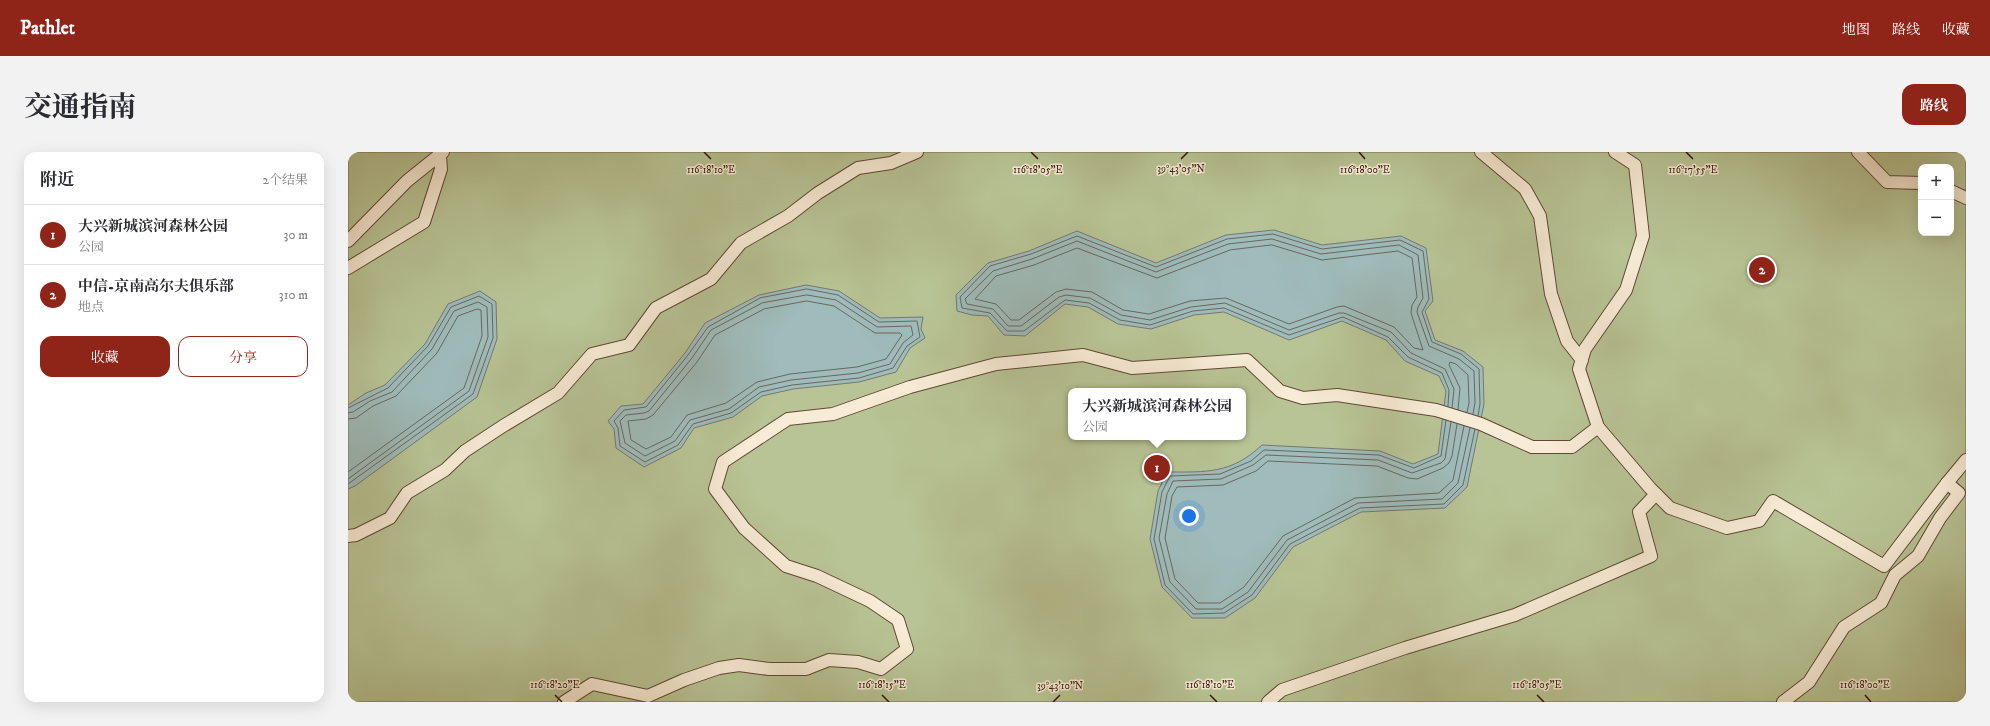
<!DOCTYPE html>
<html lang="zh">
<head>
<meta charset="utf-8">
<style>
  body { margin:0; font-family:"IM FELL DW Pica","Noto Serif SC",serif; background:#f2f2f3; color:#2b2b33 }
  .controls { position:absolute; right:12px; top:12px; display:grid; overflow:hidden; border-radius:8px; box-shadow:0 4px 16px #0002 }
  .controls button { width:36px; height:36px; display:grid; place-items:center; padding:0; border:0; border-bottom:1px solid #e1e1e2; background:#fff; color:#2b2b33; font:20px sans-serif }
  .you { position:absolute; left:841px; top:364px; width:14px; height:14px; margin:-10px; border:3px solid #fff; border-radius:50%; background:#1a73e8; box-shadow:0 0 0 6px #1a73e833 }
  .badge { display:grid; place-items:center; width:26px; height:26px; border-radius:50%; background:#8f2418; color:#fff; font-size:13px; font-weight:700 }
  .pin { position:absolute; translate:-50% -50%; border:2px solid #fff; box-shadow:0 1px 4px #0006 }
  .popup { position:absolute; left:720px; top:236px; width:178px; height:52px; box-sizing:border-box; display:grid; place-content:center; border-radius:8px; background:#fff; filter:drop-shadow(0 1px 3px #0005); font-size:13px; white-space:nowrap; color:#7c7c81 }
  .popup b { font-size:15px; color:#2b2b33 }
  .popup::after { content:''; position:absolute; left:50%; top:100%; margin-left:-8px; border:8px solid transparent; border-top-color:#fff }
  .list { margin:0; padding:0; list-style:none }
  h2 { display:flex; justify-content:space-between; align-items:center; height:52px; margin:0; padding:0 16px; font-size:17px }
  h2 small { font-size:13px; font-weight:400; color:#7c7c81 }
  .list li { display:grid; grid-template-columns:26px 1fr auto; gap:12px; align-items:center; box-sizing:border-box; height:60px; padding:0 16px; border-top:1px solid #e1e1e2 }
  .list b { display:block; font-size:15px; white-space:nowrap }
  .list p { margin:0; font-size:13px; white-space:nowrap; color:#7c7c81 }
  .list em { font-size:13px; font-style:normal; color:#7c7c81 }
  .actions { display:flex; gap:8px; padding:12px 16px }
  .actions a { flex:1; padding:9px 0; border:1px solid #8f2418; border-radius:12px; text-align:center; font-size:14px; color:#8f2418 }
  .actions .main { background:#8f2418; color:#fff }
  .map { position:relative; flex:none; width:1618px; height:550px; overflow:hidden; border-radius:12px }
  header { display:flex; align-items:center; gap:24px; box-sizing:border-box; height:56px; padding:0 20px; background:#8f2418; color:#fff }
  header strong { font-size:19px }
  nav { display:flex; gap:22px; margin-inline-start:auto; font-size:14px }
  .intro { display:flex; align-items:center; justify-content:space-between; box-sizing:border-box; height:96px; padding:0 24px }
  h1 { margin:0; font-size:28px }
  .button { padding:10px 18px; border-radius:12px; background:#8f2418; color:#fff; font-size:14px; font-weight:700 }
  main { display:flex; gap:24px; padding:0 24px }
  aside { flex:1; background:#fff; border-radius:12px; box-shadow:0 4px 16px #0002 }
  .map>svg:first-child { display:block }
  .green { fill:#b8c495; stroke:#746c4d; fill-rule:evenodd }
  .water { fill:#9fbcbb; stroke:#737972 }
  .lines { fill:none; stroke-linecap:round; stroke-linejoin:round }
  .shore { stroke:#686860; stroke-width:1 }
  .street-casing { stroke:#614834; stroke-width:14 }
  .street { stroke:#f8ecd6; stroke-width:12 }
  .ticks { fill:none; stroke:#301505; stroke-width:1.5 }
  .ticks-label { font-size:10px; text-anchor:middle; fill:#301505; stroke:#f8ecd6; stroke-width:3; stroke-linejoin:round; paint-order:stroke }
</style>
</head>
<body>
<header>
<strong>Pathlet</strong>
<nav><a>地图</a><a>路线</a><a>收藏</a></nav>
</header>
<div class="intro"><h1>交通指南</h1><a class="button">路线</a></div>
<main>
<aside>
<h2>附近<small>2个结果</small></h2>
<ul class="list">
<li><span class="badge">1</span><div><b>大兴新城滨河森林公园</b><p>公园</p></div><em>30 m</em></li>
<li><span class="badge">2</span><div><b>中信-京南高尔夫俱乐部</b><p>地点</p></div><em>310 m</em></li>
</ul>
<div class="actions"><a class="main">收藏</a><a>分享</a></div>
</aside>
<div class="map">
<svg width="1618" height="550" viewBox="0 0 1618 550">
  <rect width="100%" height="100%" fill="#f5e2c0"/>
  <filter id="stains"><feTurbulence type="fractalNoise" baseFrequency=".005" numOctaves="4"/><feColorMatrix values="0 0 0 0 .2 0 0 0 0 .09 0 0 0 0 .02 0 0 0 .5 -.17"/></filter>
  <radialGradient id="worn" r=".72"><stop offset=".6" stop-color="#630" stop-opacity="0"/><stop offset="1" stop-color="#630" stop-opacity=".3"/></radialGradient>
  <path class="green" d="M 0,0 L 1618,0 L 1618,550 L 0,550 ZM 1573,15 L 1603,15 L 1603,81 L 1573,81 ZM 723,239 L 895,239 L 895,285 L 723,285 Z"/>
  <g class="water">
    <path d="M 926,78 L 974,93 L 1053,84 L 1078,96 L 1085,149 L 1077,159 L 1087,188 L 1115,199 L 1135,215 L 1136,252 L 1119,335 L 1097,356 L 1013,360 L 945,395 L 907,446 L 877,466 L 844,466 L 814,435 L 802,387 L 810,339 L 819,320 C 859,320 883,322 914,293 L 1032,299 L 1065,312 L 1090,302 L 1098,239 L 1091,224 L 1057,209 L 1038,188 L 994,169 L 941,188 L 876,160 L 846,163 L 803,177 L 770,172 L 740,155 L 717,152 L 677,184 L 656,183 L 640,164 L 624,163 L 609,159 L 608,143 L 640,111 L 681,99 L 729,79 L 808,111 L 878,83 Z"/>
    <path d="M 458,133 L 491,139 L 532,166 L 575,165 L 573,177 L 577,186 L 562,196 L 548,220 L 511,230 L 445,237 L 414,244 L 385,265 L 346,276 L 333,296 L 296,315 L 268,296 L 266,277 L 260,269 L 273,254 L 295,252 L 337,201 L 357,171 L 411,143 Z"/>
    <path d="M 132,139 L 148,150 L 149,187 L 129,245 L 7,334 L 0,337 L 0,253 L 18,241 L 37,233 L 77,192 L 100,152 Z"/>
  </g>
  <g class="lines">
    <g class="shore">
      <path d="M 924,93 L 974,108 L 1050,99 L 1064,106 L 1069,145 L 1064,153 L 1063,161 L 1075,198 L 1066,196 L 1046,175 L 996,154 L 989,155 L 941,172 L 878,146 L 842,149 L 801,162 L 775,158 L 744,140 L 718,137 L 708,140 L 671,168 L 663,168 L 648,152 L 627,147 L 648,124 L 686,113 L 729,96 L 809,126 L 882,98 Z"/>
      <path d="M 459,137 L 490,143 L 531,170 L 569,169 L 572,185 L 559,194 L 545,216 L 511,226 L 444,233 L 413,240 L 383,261 L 345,272 L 330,293 L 297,310 L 272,294 L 270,276 L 266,269 L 276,258 L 298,255 L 340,203 L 360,175 L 412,146 Z"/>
      <path d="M 459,143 L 488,148 L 529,175 L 563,174 L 565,183 L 555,191 L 542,212 L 510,221 L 443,228 L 411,235 L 381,257 L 342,268 L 327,289 L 297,304 L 277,291 L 272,269 L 278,263 L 296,261 L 301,259 L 344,206 L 363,178 L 414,151 Z"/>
      <path d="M 459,149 L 486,154 L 527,181 L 552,181 L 554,183 L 538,207 L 509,215 L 442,222 L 409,230 L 378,251 L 339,263 L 323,285 L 298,297 L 283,288 L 280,269 L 298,267 L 305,263 L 349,210 L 367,183 L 416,157 Z"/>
      <path d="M 1100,254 L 1101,238 L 1094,221 L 1060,205 L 1040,185 L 995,165 L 941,183 L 876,156 L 845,159 L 802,173 L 772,168 L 741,151 L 717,148 L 676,179 L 659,179 L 642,161 L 614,156 L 612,145 L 642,114 L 683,102 L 729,84 L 808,115 L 879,87 L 925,82 L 974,97 L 1052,88 L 1075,99 L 1081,147 L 1074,160 L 1084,190 L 1113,202 L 1131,217 L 1132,252 L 1130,264"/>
      <path d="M 0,256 L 40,236 L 80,194 L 103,155 L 131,144 L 144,152 L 145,186 L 125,242 L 0,332"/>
      <path d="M 1104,256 L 1106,237 L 1097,217 L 1063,201 L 1043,180 L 996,161 L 991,161 L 941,178 L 877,151 L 843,155 L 802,168 L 773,163 L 742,146 L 718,143 L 711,145 L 673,174 L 660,174 L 645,157 L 619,152 L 617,147 L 645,119 L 684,107 L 729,89 L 808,120 L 880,92 L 924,87 L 973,102 L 1051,93 L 1070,103 L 1075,146 L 1070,155 L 1069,160 L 1081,194 L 1111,207 L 1126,219 L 1127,251 L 1125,262"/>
      <path d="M 1110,258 L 1112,236 L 1101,213 L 1102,210 L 1108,212 L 1120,223 L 1121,251 L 1119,260"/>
      <path d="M 0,261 L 5,260 L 22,249 L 44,240 L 84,197 L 106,159 L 130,150 L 139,155 L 140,185 L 121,239 L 0,327"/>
      <path d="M 0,267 L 8,266 L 25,254 L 48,244 L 89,201 L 110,164 L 129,157 L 133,158 L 134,184 L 116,236 L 0,320"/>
      <path d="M 1098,268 L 1093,304 L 1066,316 L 1031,303 L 916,298 L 903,309 L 872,322 L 822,324 L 814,340 L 806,387 L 817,433 L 845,462 L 876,461 L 904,443 L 942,392 L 1012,356 L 1096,352 L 1115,333 L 1127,277"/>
      <path d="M 1103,270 L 1097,307 L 1093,311 L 1064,321 L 1030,308 L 918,303 L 905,313 L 873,327 L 825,329 L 819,342 L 811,386 L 822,430 L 848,457 L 874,457 L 900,440 L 939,388 L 1010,351 L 1094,347 L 1110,331 L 1122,276"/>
      <path d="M 1109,272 L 1104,304 L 1101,311 L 1095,316 L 1069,327 L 1060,326 L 1029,314 L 920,309 L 908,319 L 875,333 L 829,335 L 824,344 L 817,386 L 827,427 L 850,451 L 872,451 L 896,435 L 935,384 L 1007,346 L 1091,341 L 1105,328 L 1116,274"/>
    </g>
    <g class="street-casing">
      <g id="street">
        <path d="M 1133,0 L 1177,37 L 1192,64 L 1203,142 L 1219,189 L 1234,208"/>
        <path d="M 1267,0 L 1287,13 L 1295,84 L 1278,138 L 1237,197 L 1231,217 L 1250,275 L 1302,336 L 1322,356 L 1379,376 L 1411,369 L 1425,349 L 1536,414 L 1599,331 L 1611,341 L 1592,366 L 1570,404 L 1547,423 L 1533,451 L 1496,475 L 1461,530 L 1435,550"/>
        <path d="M 1510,0 L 1539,30 L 1573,31"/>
        <path d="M 1603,39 L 1618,46"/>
        <path d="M 0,89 L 59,29 L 95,0"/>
        <path d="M 0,116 L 76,70 L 93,17 L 92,5"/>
        <path d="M 1599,331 L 1618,308"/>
        <path d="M 0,384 L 8,383 L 42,366 L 59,341 L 97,318 L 117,299 L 155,274 L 210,241 L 244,202 L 281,193 L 308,156 L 363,127 L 393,91 L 440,64 L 470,41 L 510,16 L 543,11 L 569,0"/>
        <path d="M 216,550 L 244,532 L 300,544 L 336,528 L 371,516 L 391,513 L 421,517 L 458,517 L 481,508 L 510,510 L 533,517 L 559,497 L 550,468 L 522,449 L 469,424 L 438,414 L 396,376 L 367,337 L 375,310 L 440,267 L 485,262 L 562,235 L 648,212 L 735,203 L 784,216 L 899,208 L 932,239 L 955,246 L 989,243 L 1088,258 L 1133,272 L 1184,295 L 1224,295 L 1250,275"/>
        <path d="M 920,550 L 934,538 L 1057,496 L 1167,463 L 1303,404 L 1291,360 L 1308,342"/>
      </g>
    </g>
    <use href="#street" class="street"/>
  </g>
  <path class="ticks" d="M 356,0 L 363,7M 683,0 L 690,7M 1011,0 L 1017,7M 1338,0 L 1345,7M 833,7 L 840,0M 207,543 L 214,550M 534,543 L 541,550M 862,543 L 869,550M 1189,543 L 1196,550M 1517,543 L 1523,550M 705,550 L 712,543"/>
  <g class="ticks-label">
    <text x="833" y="20">39°43'05"N</text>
    <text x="363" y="21">116°18'10"E</text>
    <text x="690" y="21">116°18'05"E</text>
    <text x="1017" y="21">116°18'00"E</text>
    <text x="1345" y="21">116°17'55"E</text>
    <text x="207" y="536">116°18'20"E</text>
    <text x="534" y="536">116°18'15"E</text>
    <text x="862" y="536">116°18'10"E</text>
    <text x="1189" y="536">116°18'05"E</text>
    <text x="1517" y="536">116°18'00"E</text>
    <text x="712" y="537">39°43'10"N</text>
  </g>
  <rect width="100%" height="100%" filter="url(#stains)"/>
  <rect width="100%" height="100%" fill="url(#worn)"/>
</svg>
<div class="controls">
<button>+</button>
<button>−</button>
</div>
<div class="you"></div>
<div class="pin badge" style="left:809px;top:316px">1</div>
<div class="popup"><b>大兴新城滨河森林公园</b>公园</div>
<div class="pin badge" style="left:1414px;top:118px">2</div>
</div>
</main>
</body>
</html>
